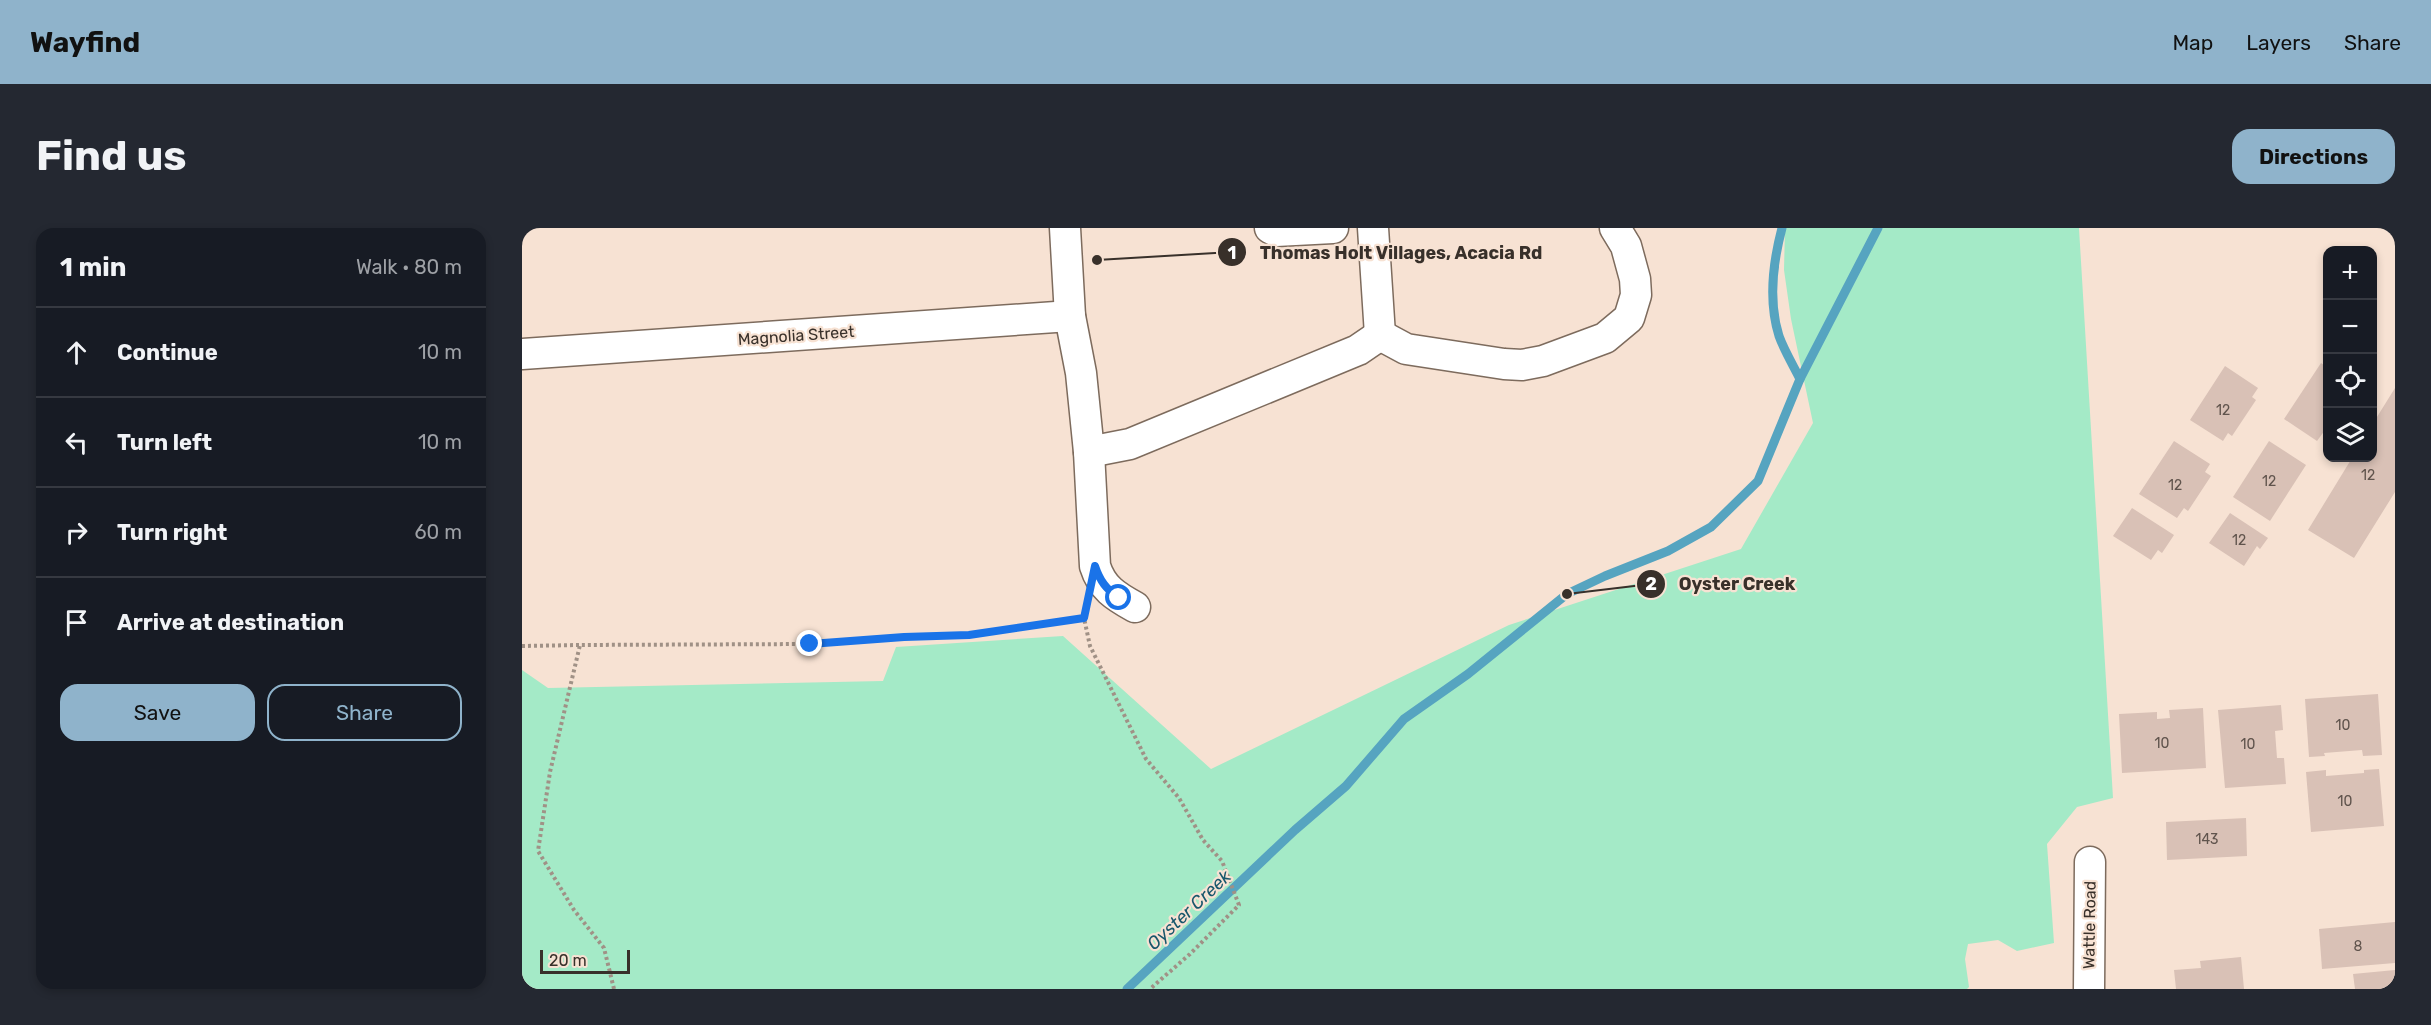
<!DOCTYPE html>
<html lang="en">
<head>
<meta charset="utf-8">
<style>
  body { margin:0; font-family:Rubik,sans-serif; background:#242831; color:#f1f3f6 }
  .controls { position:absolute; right:18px; top:18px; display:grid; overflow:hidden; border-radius:12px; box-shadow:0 3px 9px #0003 }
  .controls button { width:54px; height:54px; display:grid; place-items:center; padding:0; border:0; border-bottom:2px solid #363941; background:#171b24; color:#f1f3f6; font:30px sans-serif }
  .scale { position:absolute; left:18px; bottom:15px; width:90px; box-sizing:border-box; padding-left:6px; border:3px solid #38302a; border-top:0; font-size:16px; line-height:21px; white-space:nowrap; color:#38302a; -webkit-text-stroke:4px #f7e2d3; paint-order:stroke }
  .stop { position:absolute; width:18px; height:18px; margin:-14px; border:4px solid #1a73e8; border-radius:50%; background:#fff }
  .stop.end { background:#1a73e8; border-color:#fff; box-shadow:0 2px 6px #0008 }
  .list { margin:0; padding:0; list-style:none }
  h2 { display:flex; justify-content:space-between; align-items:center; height:78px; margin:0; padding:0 24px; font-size:26px }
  h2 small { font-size:20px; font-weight:400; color:#9ea1a6 }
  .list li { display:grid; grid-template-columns:39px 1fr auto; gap:18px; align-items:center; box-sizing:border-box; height:90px; padding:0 24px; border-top:2px solid #363941 }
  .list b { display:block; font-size:22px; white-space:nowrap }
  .list em { font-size:20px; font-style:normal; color:#9ea1a6 }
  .actions { display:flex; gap:12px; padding:18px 24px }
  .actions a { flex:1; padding:14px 0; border:2px solid #8fb3cb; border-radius:18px; text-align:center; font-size:21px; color:#8fb3cb }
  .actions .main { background:#8fb3cb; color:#111 }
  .icon { flex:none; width:33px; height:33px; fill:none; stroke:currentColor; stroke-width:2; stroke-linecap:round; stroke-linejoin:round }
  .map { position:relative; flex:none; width:1873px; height:761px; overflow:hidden; border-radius:18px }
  header { display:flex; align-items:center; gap:36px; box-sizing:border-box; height:84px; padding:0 30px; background:#8fb3cb; color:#111 }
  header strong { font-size:28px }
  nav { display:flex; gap:33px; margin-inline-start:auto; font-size:21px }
  .intro { display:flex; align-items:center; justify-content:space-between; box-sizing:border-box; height:144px; padding:0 36px }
  h1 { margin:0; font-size:42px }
  .button { padding:15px 27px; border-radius:18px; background:#8fb3cb; color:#111; font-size:21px; font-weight:700 }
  main { display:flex; gap:36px; padding:0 36px }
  aside { flex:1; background:#171b24; border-radius:18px; box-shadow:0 3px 9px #0003 }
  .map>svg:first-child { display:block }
  .green { fill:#a4eac7 }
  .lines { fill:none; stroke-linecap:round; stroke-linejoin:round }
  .stream { stroke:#56a4c0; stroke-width:9 }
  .building { fill:#d9c1b6 }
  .minor-casing { stroke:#7d6b5d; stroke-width:33 }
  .path { stroke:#a09186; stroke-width:4; stroke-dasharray:3 3; stroke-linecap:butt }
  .minor { stroke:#fff; stroke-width:30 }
  .route { stroke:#1a73e8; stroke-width:8 }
  .labels { text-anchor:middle; stroke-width:4.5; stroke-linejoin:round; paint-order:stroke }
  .number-label { font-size:14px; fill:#60544d }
  .street-label { font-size:16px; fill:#38302a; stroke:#f7e2d3 }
  .water-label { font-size:18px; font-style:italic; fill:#18576c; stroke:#f7e2d3 }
  .leader { fill:none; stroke:#38302a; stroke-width:2 }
  .callout-dot { fill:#38302a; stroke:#f7e2d3; stroke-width:2 }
  .mark-label { font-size:18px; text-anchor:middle; font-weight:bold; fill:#fff }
  .callout-label { font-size:18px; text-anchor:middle; font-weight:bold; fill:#38302a; stroke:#f7e2d3; stroke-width:4.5; stroke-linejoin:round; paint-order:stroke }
</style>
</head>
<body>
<header>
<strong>Wayfind</strong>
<nav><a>Map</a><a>Layers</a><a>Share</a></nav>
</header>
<div class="intro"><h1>Find us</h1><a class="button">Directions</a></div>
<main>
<aside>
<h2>1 min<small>Walk · 80 m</small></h2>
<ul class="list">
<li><svg class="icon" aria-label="ahead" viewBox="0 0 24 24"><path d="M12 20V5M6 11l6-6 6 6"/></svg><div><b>Continue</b></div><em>10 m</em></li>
<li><svg class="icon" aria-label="left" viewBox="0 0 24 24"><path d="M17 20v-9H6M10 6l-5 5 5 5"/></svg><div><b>Turn left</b></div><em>10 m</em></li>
<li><svg class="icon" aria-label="right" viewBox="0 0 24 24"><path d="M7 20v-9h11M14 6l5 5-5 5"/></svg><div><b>Turn right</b></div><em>60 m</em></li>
<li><svg class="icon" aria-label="arrive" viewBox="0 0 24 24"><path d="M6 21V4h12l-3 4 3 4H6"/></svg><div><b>Arrive at destination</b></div></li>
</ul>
<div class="actions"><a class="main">Save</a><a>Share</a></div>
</aside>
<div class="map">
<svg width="1873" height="761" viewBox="0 0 1873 761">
  <rect width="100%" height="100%" fill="#f7e2d3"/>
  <path class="green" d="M 1263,0 L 1557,0 L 1591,570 L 1555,579 L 1525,616 L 1532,715 L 1495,723 L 1476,712 L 1446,716 L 1443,731 L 1447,759 L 1445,761 L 0,761 L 0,442 L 26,460 L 361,453 L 374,419 L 541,408 L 689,541 L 987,397 L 1219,321 L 1291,195 L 1269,91 L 1262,42 Z"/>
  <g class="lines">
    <g class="stream">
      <path d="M 1260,0 C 1251,34 1246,73 1257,108 C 1262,122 1271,137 1278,151"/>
      <path d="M 605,761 L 773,602 L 824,558 L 882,491 L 946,446 L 1045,366 L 1083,348 L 1146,323 L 1189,299 L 1236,253 L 1278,151 L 1356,0"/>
    </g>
  </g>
  <g class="building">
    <path d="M 1799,135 L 1806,140 L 1806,198 L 1795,213 L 1762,191 Z"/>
    <path d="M 1703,138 L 1736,160 L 1730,169 L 1734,172 L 1710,208 L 1706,205 L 1701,213 L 1668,192 Z"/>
    <path d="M 1873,160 L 1873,264 L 1832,330 L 1786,302 L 1830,230 L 1850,230 L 1850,197 Z"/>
    <path d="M 1652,213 L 1688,236 L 1683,244 L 1689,248 L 1666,283 L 1662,280 L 1655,290 L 1617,266 Z"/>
    <path d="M 1747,213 L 1784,237 L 1748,293 L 1711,269 Z"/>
    <path d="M 1610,280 L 1652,307 L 1640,325 L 1636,322 L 1629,332 L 1591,308 Z"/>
    <path d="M 1708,285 L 1746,310 L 1738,321 L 1735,318 L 1722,338 L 1687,315 Z"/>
    <path d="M 1856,466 L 1860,527 L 1841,528 L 1840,522 L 1802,525 L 1803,528 L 1787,529 L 1783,471 Z"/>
    <path d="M 1759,477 L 1761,502 L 1753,503 L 1755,530 L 1762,530 L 1764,556 L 1703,560 L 1696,482 Z"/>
    <path d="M 1681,480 L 1684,540 L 1600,545 L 1597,486 L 1635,484 L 1635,491 L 1648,490 L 1647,482 Z"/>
    <path d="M 1857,541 L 1862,598 L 1789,604 L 1784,544 L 1804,542 L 1804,548 L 1842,545 L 1842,542 Z"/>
    <path d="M 1724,590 L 1725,628 L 1645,632 L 1644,594 Z"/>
    <path d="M 1873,694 L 1873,735 L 1800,741 L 1797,701 Z"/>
    <path d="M 1719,729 L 1722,761 L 1654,761 L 1652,742 L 1679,740 L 1678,733 Z"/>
    <path d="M 1873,742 L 1873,761 L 1833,761 L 1831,746 Z"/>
  </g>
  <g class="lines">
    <g class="minor-casing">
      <g id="minor">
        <path d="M 543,0 L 548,88 L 559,145 L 567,224 L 573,338 C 580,360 593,368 613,379"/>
        <path d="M 748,0 L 754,3 L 811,0"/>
        <path d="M 851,0 L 858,107"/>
        <path d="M 858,107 L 884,121 L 982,136 L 1000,137 L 1021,133 L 1083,110 L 1107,90 L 1114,67 L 1113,51 L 1104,18 L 1093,0"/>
        <path d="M 0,126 L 548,88"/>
        <path d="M 567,224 L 608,216 L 836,122 L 858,107"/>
        <path d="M 1567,761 L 1568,634"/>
      </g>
    </g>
    <g class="path">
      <path d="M 564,381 L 562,390 L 568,418 L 624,531 L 657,570 L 681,612 L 700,633 L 717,677 L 668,726 L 628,761"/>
      <path d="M 0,418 L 58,417"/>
      <path d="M 92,761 L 82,720 L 52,682 L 16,623 L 28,544 L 58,417 L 288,416 L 382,409 L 447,407 L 562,390"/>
    </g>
    <use href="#minor" class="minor"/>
  </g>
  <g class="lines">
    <path class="route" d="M 288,416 L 382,409 L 447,407 L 562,390 L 573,338 C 578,353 584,361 597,370"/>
  </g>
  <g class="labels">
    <g class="number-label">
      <text x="1701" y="187">12</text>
      <text x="1846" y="252">12</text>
      <text x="1747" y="258">12</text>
      <text x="1653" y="262">12</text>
      <text x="1717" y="317">12</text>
      <text x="1821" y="502">10</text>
      <text x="1640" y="520">10</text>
      <text x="1726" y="521">10</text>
      <text x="1823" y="578">10</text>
      <text x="1685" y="616">143</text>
      <text x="1836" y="723">8</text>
    </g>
    <g class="street-label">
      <text transform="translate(274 107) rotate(-4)" y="6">Magnolia Street</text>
      <text transform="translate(1567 697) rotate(-89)" y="6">Wattle Road</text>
    </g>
    <g class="water-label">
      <text transform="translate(667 682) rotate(-43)" y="6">Oyster Creek</text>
    </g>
  </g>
  <path class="leader" d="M575 32L710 24M1045 366L1129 356"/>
  <g class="callout-dot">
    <circle cx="575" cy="32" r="6"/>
    <circle cx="1045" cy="366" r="6"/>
    <circle cx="710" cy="24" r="15"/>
    <circle cx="1129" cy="356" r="15"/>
  </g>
  <g class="mark-label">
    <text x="710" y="31">1</text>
    <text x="1129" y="362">2</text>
  </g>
  <g class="callout-label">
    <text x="879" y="31">Thomas Holt Villages, Acacia Rd</text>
    <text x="1215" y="362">Oyster Creek</text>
  </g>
</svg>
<div class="controls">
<button>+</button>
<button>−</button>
<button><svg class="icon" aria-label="locate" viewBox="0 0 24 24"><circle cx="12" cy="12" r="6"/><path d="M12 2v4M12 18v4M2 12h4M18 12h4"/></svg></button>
<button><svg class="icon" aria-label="layers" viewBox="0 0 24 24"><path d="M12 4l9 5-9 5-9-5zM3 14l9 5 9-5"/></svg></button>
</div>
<div class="scale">20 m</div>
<div class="stop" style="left:597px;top:370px"></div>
<div class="stop end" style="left:288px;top:416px"></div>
</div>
</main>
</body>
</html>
